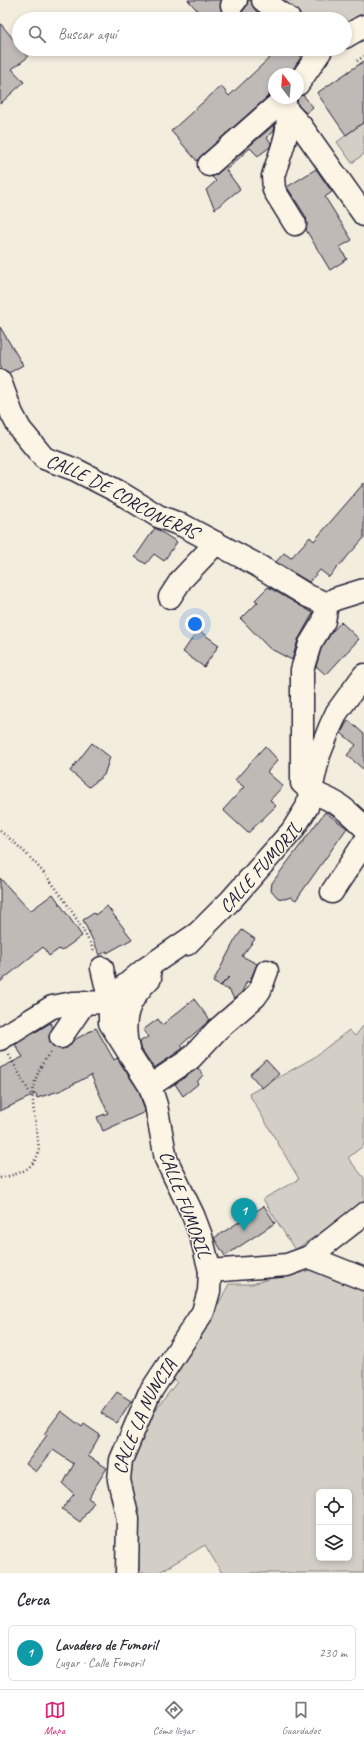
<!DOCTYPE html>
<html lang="es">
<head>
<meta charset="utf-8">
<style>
  body { margin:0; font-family:Caveat,sans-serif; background:#f2f2f3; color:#2b2b33 }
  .controls { position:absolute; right:12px; bottom:12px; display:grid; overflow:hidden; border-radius:6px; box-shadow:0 2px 6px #0003 }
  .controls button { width:36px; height:36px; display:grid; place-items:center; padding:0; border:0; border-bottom:1px solid #e1e1e2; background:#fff; color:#2b2b33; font:20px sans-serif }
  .compass { position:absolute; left:268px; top:68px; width:36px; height:36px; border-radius:50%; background:#fff; box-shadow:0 2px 6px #0003; rotate:344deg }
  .you { position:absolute; left:195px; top:624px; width:14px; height:14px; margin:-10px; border:3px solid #fff; border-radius:50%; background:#1a73e8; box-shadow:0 0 0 6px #1a73e833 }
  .badge { display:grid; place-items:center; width:26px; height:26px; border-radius:50%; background:#db2777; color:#fff; font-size:13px; font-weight:700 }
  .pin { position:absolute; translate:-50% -33px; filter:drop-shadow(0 1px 2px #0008) }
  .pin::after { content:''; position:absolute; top:21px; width:14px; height:12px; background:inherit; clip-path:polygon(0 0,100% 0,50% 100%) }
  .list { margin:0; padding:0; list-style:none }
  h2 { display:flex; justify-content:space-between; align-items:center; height:52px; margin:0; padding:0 16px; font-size:17px }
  h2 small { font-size:13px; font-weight:400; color:#7c7c81 }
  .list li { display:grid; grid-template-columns:26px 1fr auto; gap:12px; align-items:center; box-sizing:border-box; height:56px; margin:0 8px 8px; padding:0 8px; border:1px solid #e1e1e2; border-radius:6px }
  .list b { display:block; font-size:15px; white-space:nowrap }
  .list p { margin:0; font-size:13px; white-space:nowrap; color:#7c7c81 }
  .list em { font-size:13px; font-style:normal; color:#7c7c81 }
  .icon { flex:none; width:22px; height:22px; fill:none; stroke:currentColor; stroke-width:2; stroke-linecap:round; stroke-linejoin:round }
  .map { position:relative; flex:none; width:364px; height:1573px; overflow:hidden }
  .search { position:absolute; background:#fff; box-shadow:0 2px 6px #0003; left:12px; right:12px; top:12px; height:44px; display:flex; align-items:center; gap:10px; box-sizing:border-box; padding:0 14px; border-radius:22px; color:#7c7c81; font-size:15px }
  .sheet { height:116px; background:#fff }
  nav { display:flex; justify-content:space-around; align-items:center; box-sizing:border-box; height:56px; border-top:1px solid #e1e1e2; background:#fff; font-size:11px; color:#7c7c81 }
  nav a { display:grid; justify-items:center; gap:2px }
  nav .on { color:#db2777 }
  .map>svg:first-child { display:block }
  .green { fill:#d4cfc6; stroke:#7b7880; fill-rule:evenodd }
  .building { fill:#bfbab6; stroke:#22223b }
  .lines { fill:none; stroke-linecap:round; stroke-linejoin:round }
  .minor-casing { stroke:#22223b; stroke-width:25 }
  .path { stroke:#22223b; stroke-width:2.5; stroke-dasharray:1 3; stroke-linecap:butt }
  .minor { stroke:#fcf5e5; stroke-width:22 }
  .labels { text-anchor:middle; stroke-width:3; stroke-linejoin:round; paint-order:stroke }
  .street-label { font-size:19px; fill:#22223b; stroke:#fcf5e5 }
</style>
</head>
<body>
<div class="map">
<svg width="364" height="1573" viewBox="0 0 364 1573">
  <rect width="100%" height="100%" fill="#f3edde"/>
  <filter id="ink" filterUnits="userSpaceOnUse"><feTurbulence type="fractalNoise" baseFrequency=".025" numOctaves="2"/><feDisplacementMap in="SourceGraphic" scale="8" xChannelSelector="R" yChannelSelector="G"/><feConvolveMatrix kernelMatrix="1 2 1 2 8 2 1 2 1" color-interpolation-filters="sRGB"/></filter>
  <g filter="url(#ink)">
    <g class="green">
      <path d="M 275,0 L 364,0 L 364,14 L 345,27 L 345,19 L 297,19 Z"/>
      <path d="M 364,122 L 364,154 L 352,163 L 337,142 Z"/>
      <path d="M 364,1025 L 364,1145 L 348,1158 L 364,1178 L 364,1203 L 295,1250 L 263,1199 L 299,1179 L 249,1094 L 313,1058 L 349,1030 L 355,1036 Z"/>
      <path d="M 306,1268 L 316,1268 L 364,1281 L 364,1573 L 222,1573 L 205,1545 L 158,1573 L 139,1573 L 138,1518 L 126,1469 L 149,1419 L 177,1382 L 173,1379 L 176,1372 L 213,1314 L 229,1284 L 252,1284 ZM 319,1492 L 349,1492 L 349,1558 L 319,1558 Z"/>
    </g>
    <g class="building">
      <path d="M 188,0 L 221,0 L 221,10 L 225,15 L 231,17 L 236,17 L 241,13 L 246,7 L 248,0 L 251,0 L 255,10 L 268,19 L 205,19 Z"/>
      <path d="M 0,23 L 19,46 L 19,49 L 21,49 L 28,57 L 12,69 L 24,82 L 0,104 Z"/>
      <path d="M 279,49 L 294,49 L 301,57 L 290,74 L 274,74 L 274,91 L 201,156 L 197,161 L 171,131 L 221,86 L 229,96 Z"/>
      <path d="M 364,61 L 364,122 L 346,135 L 317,93 Z"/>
      <path d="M 303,95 L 313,107 L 306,113 L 298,105 L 297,100 L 298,96 Z"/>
      <path d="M 275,124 L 274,131 L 267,138 L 271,143 L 270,147 L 258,156 L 250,148 L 226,170 L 240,189 L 215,209 L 206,190 L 216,181 L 212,177 L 217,174 Z"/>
      <path d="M 316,169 L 332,192 L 325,197 L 352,240 L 340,247 L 347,259 L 330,270 L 306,230 L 307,224 L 306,217 L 287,187 Z"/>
      <path d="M 0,327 L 23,365 L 9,373 L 2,369 L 0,364 Z"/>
      <path d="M 364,483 L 364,538 L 329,577 L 320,570 L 309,582 L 276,562 L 284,553 L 291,558 L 310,537 L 314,541 Z"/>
      <path d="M 155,528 L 177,542 L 164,561 L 154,554 L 146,564 L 135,557 Z"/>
      <path d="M 268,587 L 313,613 L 298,640 L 292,660 L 269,648 L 241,619 L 258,602 L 255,600 Z"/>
      <path d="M 341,622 L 359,639 L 326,675 L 316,666 L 321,649 L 332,632 Z"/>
      <path d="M 198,630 L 219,645 L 204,667 L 183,652 Z"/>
      <path d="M 348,720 L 364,734 L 364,770 L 347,755 L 356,745 L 341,733 Z"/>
      <path d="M 92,743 L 110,757 L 104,775 L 89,787 L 70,771 Z"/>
      <path d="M 265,746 L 278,760 L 267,772 L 283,786 L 270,800 L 276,806 L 248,833 L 223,810 L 244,787 L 235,780 Z"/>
      <path d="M 325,812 L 347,828 L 296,900 L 291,897 L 285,899 L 278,898 L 271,890 L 272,883 Z"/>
      <path d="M 0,878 L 30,911 L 53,894 L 82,936 L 61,951 L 59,949 L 49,956 L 43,947 L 0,982 Z"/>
      <path d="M 107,906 L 132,939 L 107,953 L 107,951 L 100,955 L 83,920 L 94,913 L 95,915 Z"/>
      <path d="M 242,930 L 255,939 L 242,956 L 257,964 L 249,983 L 247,981 L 242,992 L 234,999 L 230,991 L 221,986 L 229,977 L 220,986 L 213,982 L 235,940 Z"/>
      <path d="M 194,999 L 210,1020 L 181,1045 L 183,1048 L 182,1049 L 154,1068 L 140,1047 L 139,1042 L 148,1037 L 143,1030 L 158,1019 L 162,1025 Z"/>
      <path d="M 50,1023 L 53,1027 L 49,1036 L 50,1042 L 54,1047 L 60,1049 L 67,1048 L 74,1040 L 96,1028 L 114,1060 L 117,1058 L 139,1091 L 145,1112 L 103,1131 L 97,1117 L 108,1113 L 91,1075 L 62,1090 L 37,1098 L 36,1094 L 0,1111 L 0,1068 L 23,1057 L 15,1045 Z"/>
      <path d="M 266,1060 L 279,1074 L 262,1088 L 250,1074 Z"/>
      <path d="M 198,1068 L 203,1075 L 197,1082 L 198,1084 L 183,1096 L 175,1084 Z"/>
      <path d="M 264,1206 L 275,1223 L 225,1256 L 214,1238 Z"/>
      <path d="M 117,1392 L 131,1401 L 117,1423 L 101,1413 Z"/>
      <path d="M 61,1411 L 82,1427 L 84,1424 L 100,1435 L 88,1456 L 107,1468 L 88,1498 L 94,1502 L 80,1522 L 62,1509 L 74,1494 L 63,1484 L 74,1464 L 53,1450 L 36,1472 L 26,1464 L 47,1435 L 44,1434 Z"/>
    </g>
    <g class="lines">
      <g class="minor-casing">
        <g id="minor">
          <path d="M 263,0 L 289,19"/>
          <path d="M 232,5 L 236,0"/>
          <path d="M 345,37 L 364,26"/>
          <path d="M 298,84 L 320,52"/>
          <path d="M 284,100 C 294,126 281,150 273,176 L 274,190 L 295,224"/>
          <path d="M 289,113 L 301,126 L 364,215"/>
          <path d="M 209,165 L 285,98"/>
          <path id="s1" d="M 0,381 L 12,414 L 20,429 L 44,458 L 76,470 L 117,491 L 158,516 L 184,526 L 257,565 L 308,596 L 327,604 L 335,599 L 364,590"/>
          <path d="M 170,597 L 181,580 L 216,543"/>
          <path d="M 327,604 L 324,621 L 310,644 L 302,670 L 302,783 C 314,795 319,794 332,801 C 345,807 354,818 364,827"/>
          <path d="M 332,892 L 364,843"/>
          <path id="s2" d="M 187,944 L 231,900 L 292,831 L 307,807 L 319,755 L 330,727 L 337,712 L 364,675"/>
          <path d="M 61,1037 L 85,1002"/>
          <path d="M 0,1039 L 52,1007 L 73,1003 L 110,1002 L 102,968"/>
          <path d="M 128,1050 C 121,1019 127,1000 150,978"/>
          <path d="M 150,1086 L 190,1059 L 217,1030 L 255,997 L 260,990 L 267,971"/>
          <path d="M 309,1257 L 364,1279"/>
          <path d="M 210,1271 L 287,1265 L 309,1257 L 364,1214"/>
          <path id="s3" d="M 127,1573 L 128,1519 L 119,1480 L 121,1460 L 149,1394 L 203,1312 L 209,1291 L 210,1271 L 201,1236 L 193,1215 L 166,1159 L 156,1105 L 150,1086 L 110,1023 L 110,1002 L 120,990 L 145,969 L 198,933"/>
        </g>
      </g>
      <g class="path">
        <path d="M 357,61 L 364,56"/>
        <path d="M 0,831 C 41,862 71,905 94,951"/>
        <path d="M 9,1055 L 31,1095"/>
        <path d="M 0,1178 C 18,1174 33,1171 39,1151 C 36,1108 22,1092 50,1052"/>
      </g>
      <use href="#minor" class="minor"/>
    </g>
  </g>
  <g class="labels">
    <g class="street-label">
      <text dy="7" stroke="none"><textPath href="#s1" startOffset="177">CALLE DE CORCONERAS</textPath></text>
      <text dy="7" stroke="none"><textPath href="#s2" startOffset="106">CALLE FUMORIL</textPath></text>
      <text transform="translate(186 1204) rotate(69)" y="7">CALLE FUMORIL</text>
      <text dy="7" stroke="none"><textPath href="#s3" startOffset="163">CALLE LA NUNCIA</textPath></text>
    </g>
  </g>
</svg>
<div class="controls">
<button><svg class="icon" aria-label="locate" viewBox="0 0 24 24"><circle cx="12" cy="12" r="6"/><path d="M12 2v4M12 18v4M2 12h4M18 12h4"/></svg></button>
<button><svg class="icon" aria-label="layers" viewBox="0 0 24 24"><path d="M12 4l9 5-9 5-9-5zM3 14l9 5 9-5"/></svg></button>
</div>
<svg class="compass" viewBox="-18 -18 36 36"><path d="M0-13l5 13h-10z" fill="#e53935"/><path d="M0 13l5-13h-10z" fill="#7c7c81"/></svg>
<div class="you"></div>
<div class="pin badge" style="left:244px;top:1231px;background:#0f9aa8">1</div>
<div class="search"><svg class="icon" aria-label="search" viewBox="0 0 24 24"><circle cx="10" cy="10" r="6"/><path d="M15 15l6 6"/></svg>Buscar aquí</div>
</div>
<section class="sheet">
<h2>Cerca<small></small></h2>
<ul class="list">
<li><span class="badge" style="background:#0f9aa8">1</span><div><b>Lavadero de Fumoril</b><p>Lugar · Calle Fumoril</p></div><em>230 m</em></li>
</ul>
</section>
<nav>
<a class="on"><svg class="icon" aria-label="map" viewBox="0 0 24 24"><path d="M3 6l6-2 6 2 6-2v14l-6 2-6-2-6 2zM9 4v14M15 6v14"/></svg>Mapa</a>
<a><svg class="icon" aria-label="directions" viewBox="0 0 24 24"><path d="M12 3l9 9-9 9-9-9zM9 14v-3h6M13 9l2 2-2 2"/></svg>Cómo llegar</a>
<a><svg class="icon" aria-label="saved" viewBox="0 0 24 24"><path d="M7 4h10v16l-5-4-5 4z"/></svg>Guardados</a>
</nav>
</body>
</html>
